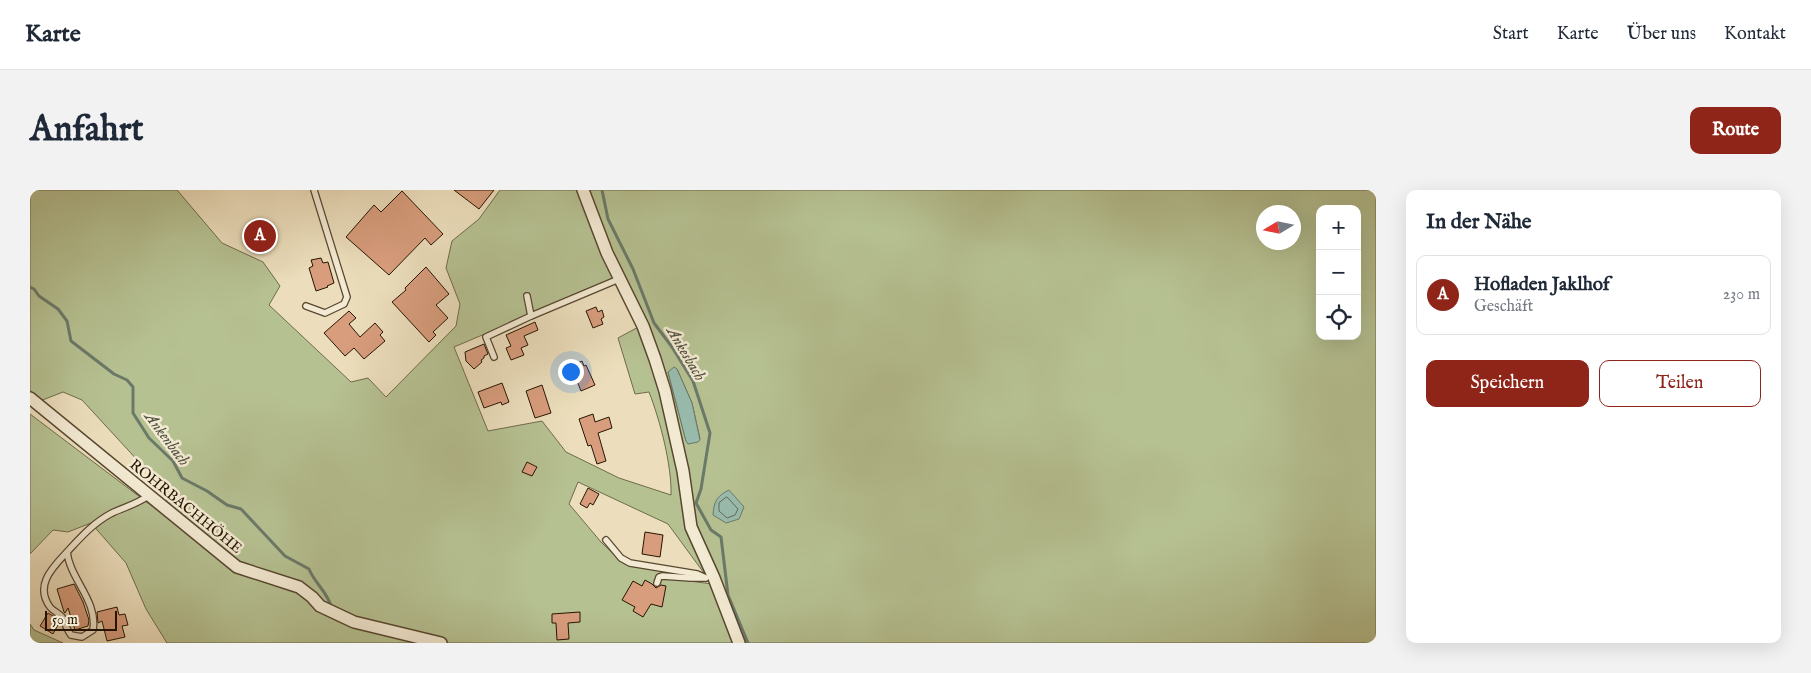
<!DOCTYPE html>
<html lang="de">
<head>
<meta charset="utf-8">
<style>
  body { margin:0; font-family:"IM FELL English",serif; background:#f2f2f3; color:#1f2937 }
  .controls { position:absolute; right:15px; top:15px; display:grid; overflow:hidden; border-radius:10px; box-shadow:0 5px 20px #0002 }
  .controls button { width:45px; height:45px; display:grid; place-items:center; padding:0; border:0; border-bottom:1px solid #e0e1e3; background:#fff; color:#1f2937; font:25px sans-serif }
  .compass { position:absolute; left:1226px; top:15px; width:45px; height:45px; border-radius:50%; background:#fff; box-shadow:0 5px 20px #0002; rotate:260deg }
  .scale { position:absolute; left:15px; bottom:12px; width:72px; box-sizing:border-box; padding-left:5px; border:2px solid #271502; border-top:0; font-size:14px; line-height:18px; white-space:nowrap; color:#271502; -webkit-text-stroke:4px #f3ead3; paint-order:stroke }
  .you { position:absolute; left:540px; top:181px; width:18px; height:18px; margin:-12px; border:4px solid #fff; border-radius:50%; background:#1a73e8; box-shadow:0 0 0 8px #1a73e833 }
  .badge { display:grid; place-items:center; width:32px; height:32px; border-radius:50%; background:#8f2418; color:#fff; font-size:16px; font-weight:700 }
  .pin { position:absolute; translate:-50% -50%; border:2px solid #fff; box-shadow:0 1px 5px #0006 }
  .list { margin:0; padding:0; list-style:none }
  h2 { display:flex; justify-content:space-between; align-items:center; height:65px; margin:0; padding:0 20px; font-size:21px }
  h2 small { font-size:16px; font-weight:400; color:#747a83 }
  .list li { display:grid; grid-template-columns:32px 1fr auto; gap:15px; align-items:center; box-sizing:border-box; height:80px; margin:0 10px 10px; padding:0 10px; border:1px solid #e0e1e3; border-radius:10px }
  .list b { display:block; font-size:19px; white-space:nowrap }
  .list p { margin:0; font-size:16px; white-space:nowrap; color:#747a83 }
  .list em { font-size:16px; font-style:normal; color:#747a83 }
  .actions { display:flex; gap:10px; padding:15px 20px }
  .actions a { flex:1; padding:11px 0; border:1px solid #8f2418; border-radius:10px; text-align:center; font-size:18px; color:#8f2418 }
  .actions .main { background:#8f2418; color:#fff }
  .icon { flex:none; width:28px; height:28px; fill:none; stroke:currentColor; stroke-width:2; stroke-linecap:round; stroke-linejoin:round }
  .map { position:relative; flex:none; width:1346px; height:453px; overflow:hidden; border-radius:10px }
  header { display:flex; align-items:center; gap:30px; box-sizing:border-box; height:70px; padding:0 25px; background:#fff; border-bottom:1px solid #e0e1e3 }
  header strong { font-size:24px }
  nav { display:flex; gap:28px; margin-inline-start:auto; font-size:18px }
  .intro { display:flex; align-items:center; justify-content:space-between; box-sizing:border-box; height:120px; padding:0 30px }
  h1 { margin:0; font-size:35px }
  .button { padding:12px 22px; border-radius:10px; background:#8f2418; color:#fff; font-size:18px; font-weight:700 }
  main { display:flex; gap:30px; padding:0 30px }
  aside { flex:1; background:#fff; border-radius:10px; box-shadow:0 5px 20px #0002 }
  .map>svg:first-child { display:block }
  .green { fill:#b6c192; stroke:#6e6b4a; fill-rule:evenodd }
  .water { fill:#99bcae; stroke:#6b7969 }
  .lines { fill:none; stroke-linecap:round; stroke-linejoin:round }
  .shore { stroke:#606858; stroke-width:1 }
  .stream { stroke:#6b7969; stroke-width:3 }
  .building { fill:#d89d7d; stroke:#271502 }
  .lane-casing { stroke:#584730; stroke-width:8 }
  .street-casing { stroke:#584730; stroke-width:14 }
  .lane { stroke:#f3ead3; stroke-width:5.5 }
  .street { stroke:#f3ead3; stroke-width:11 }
  .labels { text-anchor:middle; stroke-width:5; stroke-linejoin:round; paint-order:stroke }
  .street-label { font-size:15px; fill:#271502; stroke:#f3ead3 }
  .water-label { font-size:16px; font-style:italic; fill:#4f4f3e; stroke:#f3ead3 }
</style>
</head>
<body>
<header>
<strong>Karte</strong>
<nav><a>Start</a><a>Karte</a><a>Über uns</a><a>Kontakt</a></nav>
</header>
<div class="intro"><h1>Anfahrt</h1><a class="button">Route</a></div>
<main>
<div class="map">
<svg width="1346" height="453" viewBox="0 0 1346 453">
  <rect width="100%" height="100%" fill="#ecdebc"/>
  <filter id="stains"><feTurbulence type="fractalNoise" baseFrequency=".004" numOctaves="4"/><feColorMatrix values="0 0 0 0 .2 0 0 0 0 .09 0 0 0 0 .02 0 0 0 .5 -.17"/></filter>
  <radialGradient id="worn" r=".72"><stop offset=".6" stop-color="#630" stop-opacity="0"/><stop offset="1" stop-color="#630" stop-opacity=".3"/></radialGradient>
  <g class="green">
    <path d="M 0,0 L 147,0 L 192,53 L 233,72 L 250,96 L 239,115 L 321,192 L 338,188 L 356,207 L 426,136 L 430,114 L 416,78 L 422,51 L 449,29 L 470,0 L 1346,0 L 1346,453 L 137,453 L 116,419 L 96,373 L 61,333 L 38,342 L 23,340 L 0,364 L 0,224 L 143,332 L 133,298 L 52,210 L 33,202 L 10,211 L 0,200 ZM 1290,19 L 1327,19 L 1327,146 L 1290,146 ZM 1234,22 L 1264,22 L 1264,52 L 1234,52 ZM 594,85 L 614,134 L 588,148 L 605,204 L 619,202 C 630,230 642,276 641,305 L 589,288 L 536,262 L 512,231 L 458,241 L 424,157 ZM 647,179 L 662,213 L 670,249 L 656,251 L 638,182 ZM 548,292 L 638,334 L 682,394 L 637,388 L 629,380 L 592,372 L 571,352 L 539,314 Z"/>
    <path d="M 0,434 L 4,440 L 33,453 L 0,453 Z"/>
  </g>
  <g class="water">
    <path d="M 644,177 L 647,179 L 662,213 L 670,250 L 668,252 L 658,254 L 656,251 L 638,182 Z"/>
    <path d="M 699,300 L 714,317 L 709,329 L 696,333 L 683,325 C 684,311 687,306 699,300 Z"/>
  </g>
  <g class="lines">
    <path class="shore" d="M 697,307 L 708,319 L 705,325 L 697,328 L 689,321 L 689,313 Z"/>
    <g class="stream">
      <path d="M 572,0 L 578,29 L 603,79 L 624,133 L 642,157 L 663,191 L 680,243 L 671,299 L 666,313 L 681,340 L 691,347 L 698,405 L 718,453"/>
      <path d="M 0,97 L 4,99 L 9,106 L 28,119 L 37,131 L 41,151 L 84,184 L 97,190 L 103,197 L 103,223 L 119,248 L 143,271 L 152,288 L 177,301 L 197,315 L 211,319 L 255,366 L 279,379 C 285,394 298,402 302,419"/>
    </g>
  </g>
  <g class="building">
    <path d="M 424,0 L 464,0 L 449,19 Z"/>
    <path d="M 372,1 L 413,44 L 401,55 L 395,48 L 359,85 L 316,47 L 344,15 L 351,22 Z"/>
    <path d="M 231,39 L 237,46 L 230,53 L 224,46 Z"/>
    <path d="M 291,68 L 293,73 L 298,72 L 304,93 L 297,96 L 298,97 L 286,101 L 279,78 L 283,76 L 281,70 Z"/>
    <path d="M 396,77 L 419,104 L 406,115 L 418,128 L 403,142 L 406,145 L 399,152 L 362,112 L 376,100 L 375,98 Z"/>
    <path d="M 566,117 L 568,122 L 572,120 L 574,127 L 571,129 L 573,134 L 563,138 L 556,121 Z"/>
    <path d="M 319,121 L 326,128 L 319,134 L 330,147 L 345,133 L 353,142 L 350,145 L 355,151 L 334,169 L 324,158 L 315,166 L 294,143 Z"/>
    <path d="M 505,132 L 508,140 L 494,146 L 498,155 L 491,158 L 494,165 L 481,170 L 476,158 L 481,156 L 476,145 Z"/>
    <path d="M 454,154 L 458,164 L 454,166 L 454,168 L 451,170 L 452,172 L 444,179 L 436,171 L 435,162 Z"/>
    <path d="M 552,171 L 554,176 L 556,175 L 565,195 L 551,201 L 541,176 Z"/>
    <path d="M 472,193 L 479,212 L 472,215 L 471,212 L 454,218 L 448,202 Z"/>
    <path d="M 512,195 L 521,223 L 505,228 L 496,201 Z"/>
    <path d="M 563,224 L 565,232 L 579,227 L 582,238 L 568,243 L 576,271 L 567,274 L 561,255 L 558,256 L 549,229 Z"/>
    <path d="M 497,272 L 507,277 L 502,286 L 492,282 Z"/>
    <path d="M 558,298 L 569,304 L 563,315 L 560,313 L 557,318 L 550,314 Z"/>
    <path d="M 615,342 L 633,345 L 630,367 L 612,364 Z"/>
    <path d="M 615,390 L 622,394 L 626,398 L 631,395 L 636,396 L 632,417 L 621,414 L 613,427 L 603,421 L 605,417 L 592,410 L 603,391 L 612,396 Z"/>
    <path d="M 44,394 L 53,412 L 59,430 L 58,436 L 45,440 L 38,418 L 35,423 L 34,422 L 27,399 Z"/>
    <path d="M 87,417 L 89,425 L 95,424 L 98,435 L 92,436 L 95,447 L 77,451 L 72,431 L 68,433 L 67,422 Z"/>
    <path d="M 550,422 L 550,432 L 538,433 L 539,449 L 527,450 L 526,433 L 522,433 L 522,424 Z"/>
    <path d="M 18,423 L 28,429 L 29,433 L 23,444 L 10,436 Z"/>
  </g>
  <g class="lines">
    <g class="lane-casing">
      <g id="lane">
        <path d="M 497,106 L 501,126 L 589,89"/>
        <path d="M 276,116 L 295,123 L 314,114 L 317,107 L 284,0"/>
        <path d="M 464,167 L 456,147 L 501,126"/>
        <path d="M 576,350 L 591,368 L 600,373 L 667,384 L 676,388"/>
        <path d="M 37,362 C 23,377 4,395 20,417 C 23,421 29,423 32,427 C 35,433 37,440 41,445 L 52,447 L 63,440 C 68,411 40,389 37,362 C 51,347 63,333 82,323 C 95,317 107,314 118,306"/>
        <path d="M 627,393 L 629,387 L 632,386 L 661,388 L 674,388"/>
      </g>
    </g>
    <g class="street-casing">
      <g id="street">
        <path d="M 553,0 L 577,63 L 613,136 L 625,169 L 635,201 L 653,281 L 661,337 L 684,388 L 709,453"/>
        <path d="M 0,208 L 207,377 L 269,397 L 282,407 L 290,416 L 324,432 L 411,453"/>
      </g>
    </g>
    <use href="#lane" class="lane"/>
    <use href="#street" class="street"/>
  </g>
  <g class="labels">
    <g class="street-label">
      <text transform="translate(156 316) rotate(39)" y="5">ROHRBACHHÖHE</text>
    </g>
    <g class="water-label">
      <text transform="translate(657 163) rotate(59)" y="6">Ankesbach</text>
      <text transform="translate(138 248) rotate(53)" y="6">Ankenbach</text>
    </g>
  </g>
  <rect width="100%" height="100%" filter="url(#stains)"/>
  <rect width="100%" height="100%" fill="url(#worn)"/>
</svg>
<div class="controls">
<button>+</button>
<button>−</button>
<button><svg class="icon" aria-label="locate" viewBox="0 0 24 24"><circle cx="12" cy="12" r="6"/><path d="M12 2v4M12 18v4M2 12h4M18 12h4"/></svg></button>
</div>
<svg class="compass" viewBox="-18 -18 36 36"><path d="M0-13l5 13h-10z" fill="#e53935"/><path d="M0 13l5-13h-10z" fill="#747a83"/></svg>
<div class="scale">50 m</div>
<div class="you"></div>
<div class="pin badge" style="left:230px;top:46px">A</div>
</div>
<aside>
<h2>In der Nähe<small></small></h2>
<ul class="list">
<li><span class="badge">A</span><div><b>Hofladen Jaklhof</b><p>Geschäft</p></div><em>230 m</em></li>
</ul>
<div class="actions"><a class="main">Speichern</a><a>Teilen</a></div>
</aside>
</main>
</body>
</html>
